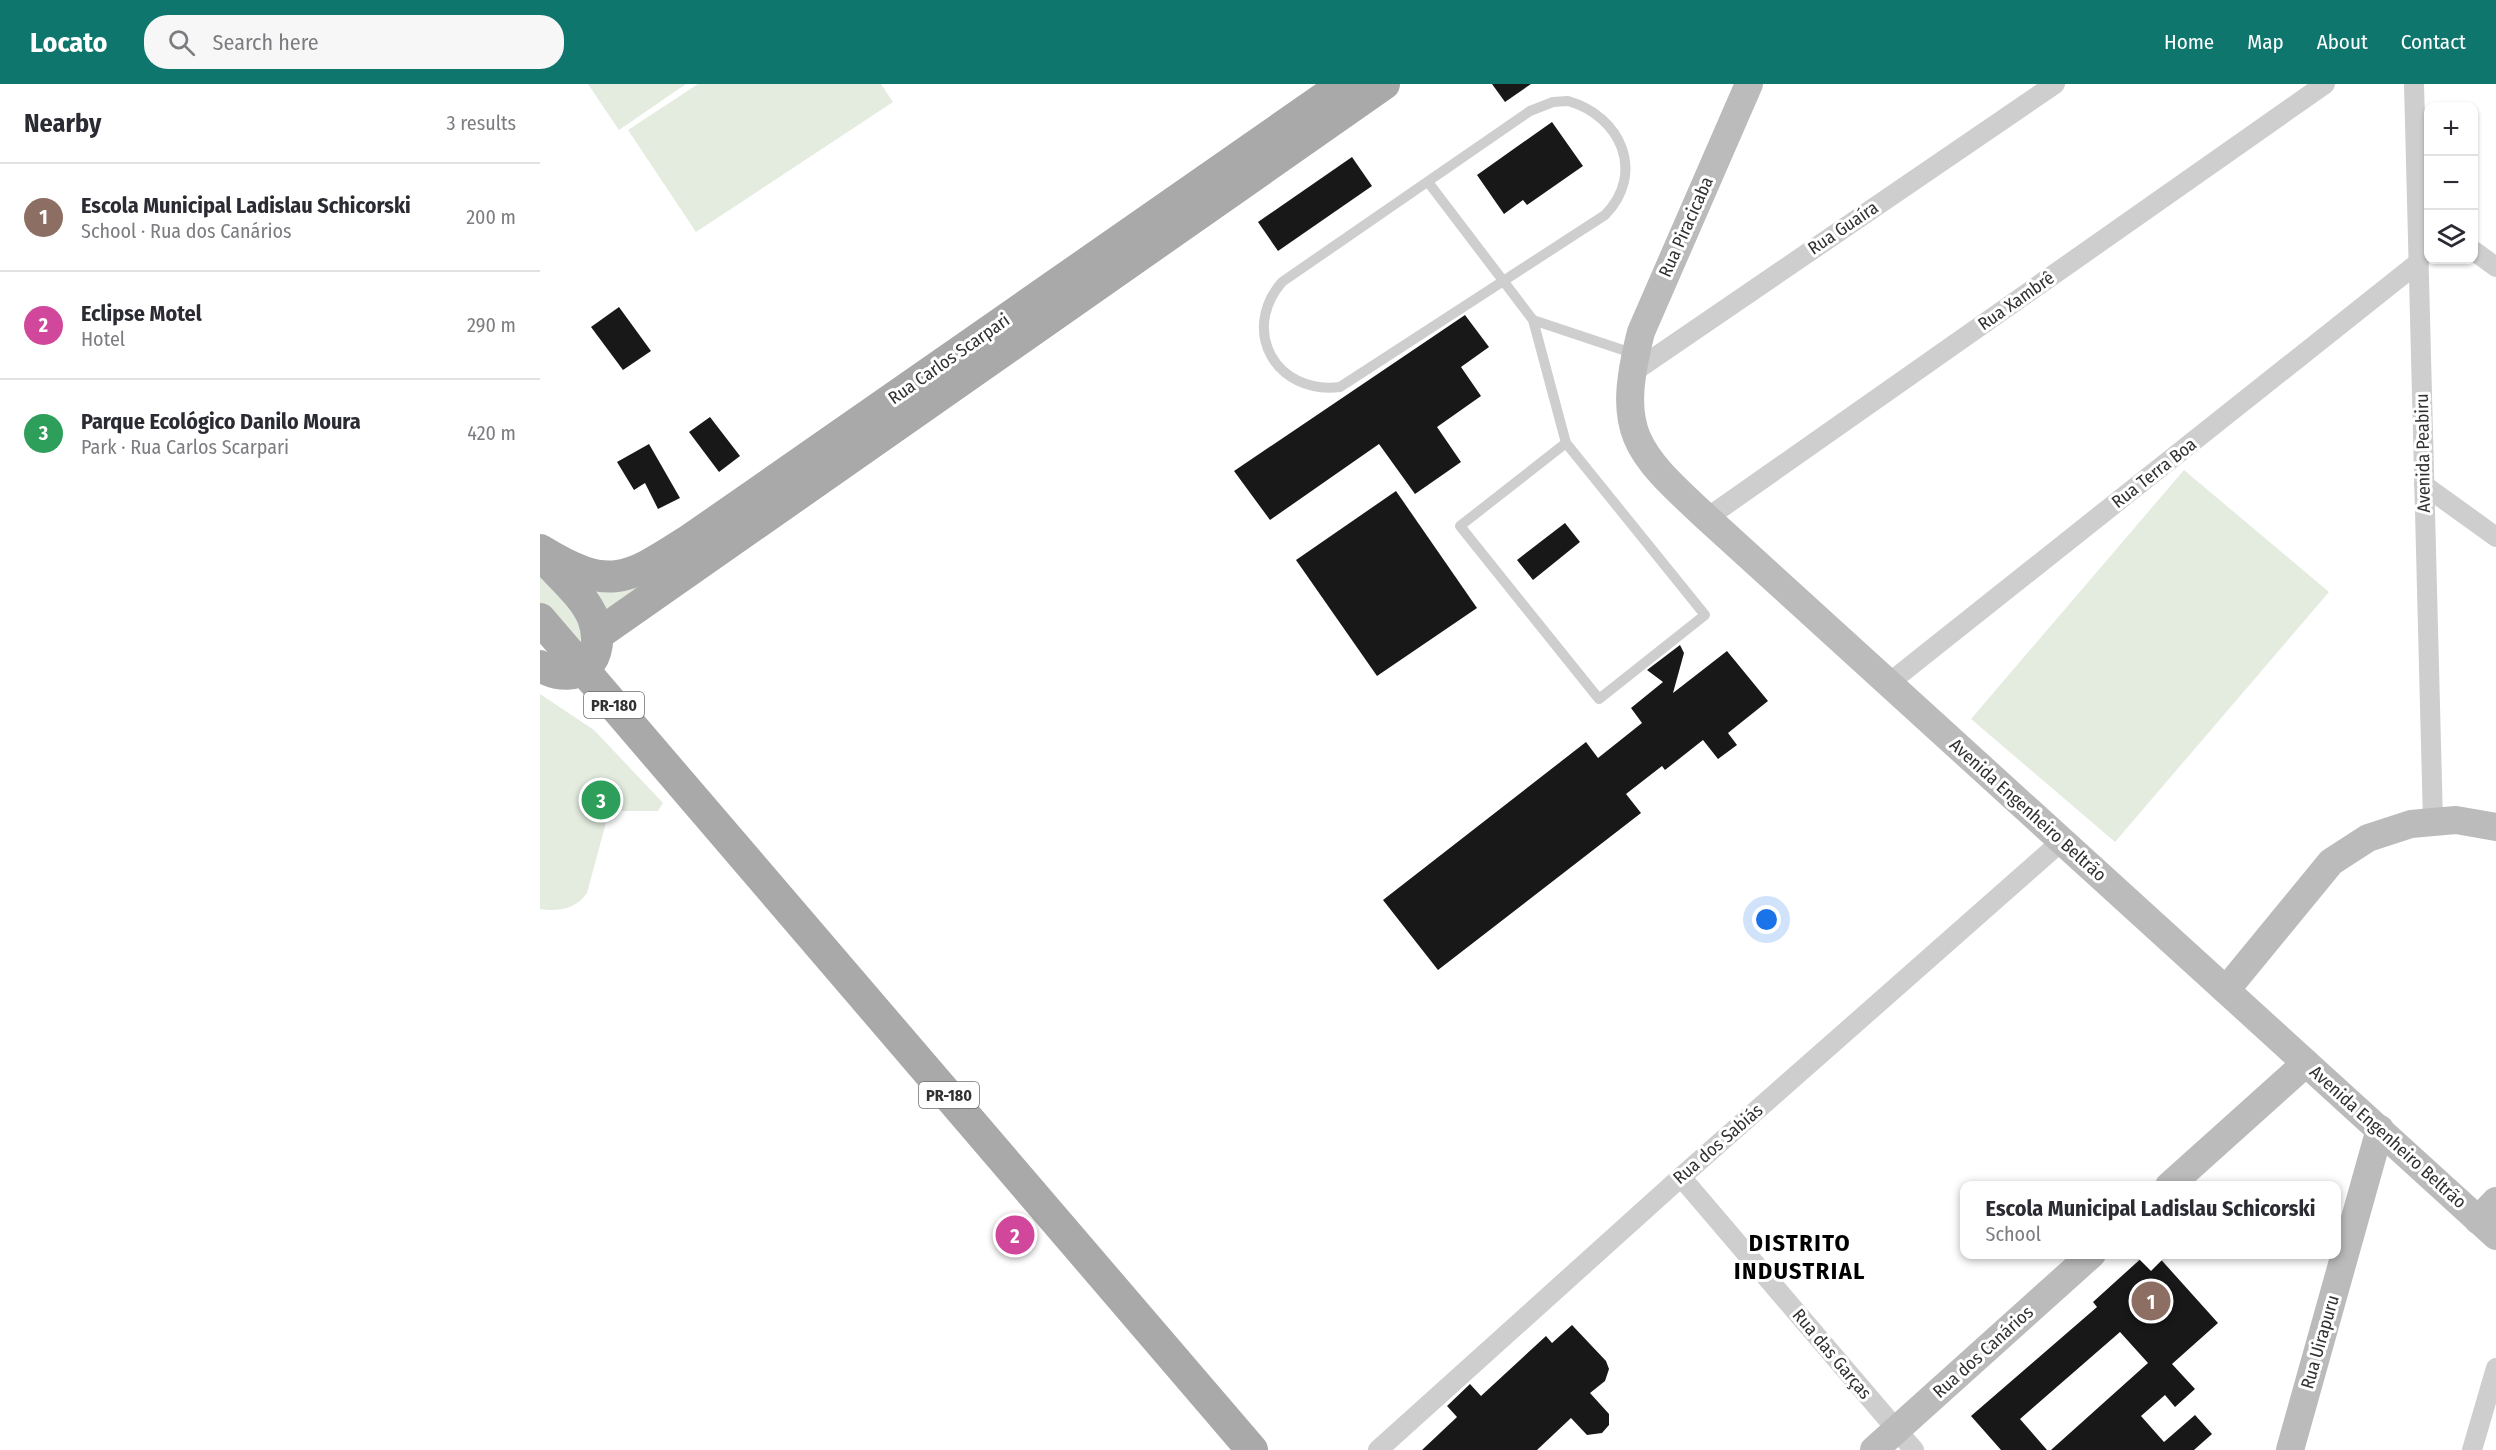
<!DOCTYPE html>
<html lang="en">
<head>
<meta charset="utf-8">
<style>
  body { margin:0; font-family:"Fira Sans Condensed",sans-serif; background:#f7f7f7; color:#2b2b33 }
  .controls { position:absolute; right:18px; top:18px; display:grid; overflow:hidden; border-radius:12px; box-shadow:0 2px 4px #0004 }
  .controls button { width:54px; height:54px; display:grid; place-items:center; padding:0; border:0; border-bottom:2px solid #e1e1e2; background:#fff; color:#2b2b33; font:30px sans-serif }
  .you { position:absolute; left:1227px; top:836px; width:21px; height:21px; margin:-15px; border:4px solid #fff; border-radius:50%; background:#1a73e8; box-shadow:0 0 0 9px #1a73e833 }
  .badge { display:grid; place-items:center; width:39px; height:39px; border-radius:50%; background:#0f766e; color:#fff; font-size:20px; font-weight:700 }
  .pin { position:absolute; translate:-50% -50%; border:3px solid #fff; box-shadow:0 2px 6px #0006 }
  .popup { position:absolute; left:1420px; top:1097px; width:381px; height:78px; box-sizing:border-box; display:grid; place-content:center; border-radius:12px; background:#fff; filter:drop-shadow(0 2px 4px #0005); font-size:20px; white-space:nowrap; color:#7c7c81 }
  .popup b { font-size:22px; color:#2b2b33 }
  .popup::after { content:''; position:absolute; left:50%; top:100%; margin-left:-12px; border:12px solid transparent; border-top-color:#fff }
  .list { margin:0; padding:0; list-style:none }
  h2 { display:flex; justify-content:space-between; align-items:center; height:78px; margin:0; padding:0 24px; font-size:26px }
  h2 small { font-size:20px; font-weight:400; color:#7c7c81 }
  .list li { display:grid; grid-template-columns:39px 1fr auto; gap:18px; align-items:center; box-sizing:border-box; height:108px; padding:0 24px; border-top:2px solid #e1e1e2 }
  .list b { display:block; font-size:22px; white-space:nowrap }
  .list p { margin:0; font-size:20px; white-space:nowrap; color:#7c7c81 }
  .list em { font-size:20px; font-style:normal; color:#7c7c81 }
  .icon { flex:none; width:33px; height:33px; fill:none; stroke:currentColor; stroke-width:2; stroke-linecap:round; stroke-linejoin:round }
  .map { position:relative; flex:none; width:1956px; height:1366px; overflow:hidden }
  header { display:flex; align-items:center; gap:36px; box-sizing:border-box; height:84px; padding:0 30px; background:#0f766e; color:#fff }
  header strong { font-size:28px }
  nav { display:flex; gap:33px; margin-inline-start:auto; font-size:21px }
  .search { width:420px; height:54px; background:#f7f7f7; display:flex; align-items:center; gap:15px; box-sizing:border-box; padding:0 21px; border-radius:24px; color:#7c7c81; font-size:22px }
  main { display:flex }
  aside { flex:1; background:#fff }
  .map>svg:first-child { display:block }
  .green { fill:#e4ece0 }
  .building { fill:#181818 }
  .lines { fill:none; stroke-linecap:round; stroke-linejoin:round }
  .lane { stroke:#cecece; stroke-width:10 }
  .street { stroke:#cecece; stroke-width:20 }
  .secondary { stroke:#bbb; stroke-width:28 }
  .primary { stroke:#a9a9a9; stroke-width:32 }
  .labels { text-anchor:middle; stroke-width:6; stroke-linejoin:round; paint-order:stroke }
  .shield { fill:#fff; stroke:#6f6f6f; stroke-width:1.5 }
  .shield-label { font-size:16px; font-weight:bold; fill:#313131 }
  .street-label { font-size:18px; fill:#313131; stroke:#fff }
  .district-label { font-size:24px; font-weight:bold; letter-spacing:1.5px; fill:#000; stroke:#fff }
</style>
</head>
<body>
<header>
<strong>Locato</strong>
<div class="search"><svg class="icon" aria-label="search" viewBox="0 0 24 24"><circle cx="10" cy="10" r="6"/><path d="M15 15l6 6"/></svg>Search here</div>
<nav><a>Home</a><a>Map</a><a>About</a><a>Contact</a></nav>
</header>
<main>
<aside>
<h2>Nearby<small>3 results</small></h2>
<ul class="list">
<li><span class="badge" style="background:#8d6e63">1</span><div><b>Escola Municipal Ladislau Schicorski</b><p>School · Rua dos Canários</p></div><em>200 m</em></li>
<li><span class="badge" style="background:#d1479c">2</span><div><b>Eclipse Motel</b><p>Hotel</p></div><em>290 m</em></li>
<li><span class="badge" style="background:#2e9e5b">3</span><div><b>Parque Ecológico Danilo Moura</b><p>Park · Rua Carlos Scarpari</p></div><em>420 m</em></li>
</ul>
</aside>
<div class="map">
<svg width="1956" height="1366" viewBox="0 0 1956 1366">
  <rect width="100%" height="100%" fill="#fff"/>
  <g class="green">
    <path d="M 48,0 L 146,0 L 79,46 Z"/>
    <path d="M 158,0 L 341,0 L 353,18 L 156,148 L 88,46 Z"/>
    <path d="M 1644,386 L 1789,508 L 1575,758 L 1431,635 Z"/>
    <path d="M 178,444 L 66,536 L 33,497 L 62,507 L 87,507 Z"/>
    <path d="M 0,479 L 51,539 L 42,577 L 0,526 Z"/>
    <path d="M 0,610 L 54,646 L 123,719 L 118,727 L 79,727 L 68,731 L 47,809 C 36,825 18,828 0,825 Z"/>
  </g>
  <g class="building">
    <path d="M 952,0 L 991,0 L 965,18 Z"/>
    <path d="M 1012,38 L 1043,82 L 987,121 L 983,116 L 964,130 L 937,91 Z"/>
    <path d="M 812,73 L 832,102 L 738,167 L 718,138 Z"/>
    <path d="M 79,223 L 111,267 L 83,286 L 51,243 Z"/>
    <path d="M 925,231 L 949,263 L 921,283 L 941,312 L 897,343 L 921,378 L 875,410 L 839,360 L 730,436 L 694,387 Z"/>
    <path d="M 170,333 L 200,372 L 179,388 L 149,348 Z"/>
    <path d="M 109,360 L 140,414 L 118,425 L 105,399 L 94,406 L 77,378 Z"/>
    <path d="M 856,407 L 937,524 L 837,592 L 756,476 Z"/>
    <path d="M 1025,439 L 1040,458 L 993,496 L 977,476 Z"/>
    <path d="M 1140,561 L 1144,569 L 1133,609 L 1187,567 L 1228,617 L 1188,649 L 1197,661 L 1178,675 L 1163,656 L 1125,686 L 1122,682 L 1086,710 L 1101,729 L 898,886 L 843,816 L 1046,658 L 1058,674 L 1102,639 L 1091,624 L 1123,598 L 1107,586 Z"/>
    <path d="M 1606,1170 L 1616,1170 L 1678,1239 L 1632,1280 L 1655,1305 L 1635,1323 L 1625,1311 L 1601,1332 L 1624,1358 L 1655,1331 L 1672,1350 L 1654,1366 L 1511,1366 L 1608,1279 L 1580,1248 L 1480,1335 L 1507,1366 L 1461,1366 L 1431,1332 L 1557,1223 L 1553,1218 Z"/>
    <path d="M 1032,1241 L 1066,1277 L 1069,1285 L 1065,1297 L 1050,1309 L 1069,1330 L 1069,1341 L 1062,1349 L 1047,1351 L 1031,1334 L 997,1366 L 882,1366 L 917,1333 L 907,1322 L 930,1300 L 941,1312 L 1006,1252 L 1012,1259 Z"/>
  </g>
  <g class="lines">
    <g class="lane">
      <path d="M 1028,17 C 1081,32 1106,89 1065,131 L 800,303 C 736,311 700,247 742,198 L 990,27 L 1013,18 Z"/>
      <path d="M 888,98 L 993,236 L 1026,359 L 1165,531 L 1059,615 L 920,442 L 1026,359"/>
      <path d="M 993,236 L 1095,270"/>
    </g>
    <g class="street">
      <path d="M 1874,0 L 1893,738"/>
      <path d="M 1934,167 L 1956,183"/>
      <path d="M 1092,289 L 1515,0"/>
      <path d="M 1884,401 L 1956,453"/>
      <path d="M 1167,434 L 1785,0"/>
      <path d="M 1349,599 L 1879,178"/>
      <path d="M 1141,1093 L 1374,1366"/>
      <path d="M 838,1366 L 1141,1093 L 1522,757"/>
      <path d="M 1932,1366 L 1956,1284"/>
    </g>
    <g class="secondary">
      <path d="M 1209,0 L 1101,248 C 1075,350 1095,367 1167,434 L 1956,1152"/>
      <path d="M 1686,906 L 1791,778 L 1828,754 L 1871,740 L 1893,738 L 1916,736 L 1956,743"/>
      <path d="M 1629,1102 L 1766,979"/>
      <path d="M 1938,1136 L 1956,1117"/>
      <path d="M 1334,1366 L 1552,1170"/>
      <path d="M 1750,1366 L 1840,1045"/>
    </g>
    <g class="primary">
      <path d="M 0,466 C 70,509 87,496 151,455 L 804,0"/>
      <path d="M 0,535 L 712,1366"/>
      <path d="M 57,551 L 844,0"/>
      <path d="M 0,582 C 40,605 68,574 53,534 C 45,513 21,493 7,477"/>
    </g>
  </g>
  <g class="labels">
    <g class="shield">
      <rect x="44" y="608" width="60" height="26" rx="4.5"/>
      <rect x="379" y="998" width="60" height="26" rx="4.5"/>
    </g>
    <g class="shield-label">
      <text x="74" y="627">PR-180</text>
      <text x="409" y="1017">PR-180</text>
    </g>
    <g class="street-label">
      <text transform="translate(1146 143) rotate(-66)" y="6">Rua Piracicaba</text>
      <text transform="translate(1303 144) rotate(-34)" y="6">Rua Guaíra</text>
      <text transform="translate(1476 217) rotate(-35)" y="6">Rua Xambrê</text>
      <text transform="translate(409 275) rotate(-35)" y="6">Rua Carlos Scarpari</text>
      <text transform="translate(1883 369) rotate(-91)" y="6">Avenida Peabiru</text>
      <text transform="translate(1614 389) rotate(-38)" y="6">Rua Terra Boa</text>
      <text transform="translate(1488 726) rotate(42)" y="6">Avenida Engenheiro Beltrão</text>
      <text transform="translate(1848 1053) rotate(42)" y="6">Avenida Engenheiro Beltrão</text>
      <text transform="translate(1178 1060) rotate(-41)" y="6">Rua dos Sabiás</text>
      <text transform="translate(1780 1258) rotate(-74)" y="6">Rua Uirapuru</text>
      <text transform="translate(1443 1268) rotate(-42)" y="6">Rua dos Canários</text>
      <text transform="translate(1292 1270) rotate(50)" y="6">Rua das Garças</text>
    </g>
    <g class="district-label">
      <text x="1260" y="1167">DISTRITO<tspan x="1260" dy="28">INDUSTRIAL</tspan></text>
    </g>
  </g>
</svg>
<div class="controls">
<button>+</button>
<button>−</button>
<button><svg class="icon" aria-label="layers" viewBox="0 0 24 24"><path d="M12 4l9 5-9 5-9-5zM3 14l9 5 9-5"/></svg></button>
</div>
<div class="you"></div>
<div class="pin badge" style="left:1611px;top:1217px;background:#8d6e63">1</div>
<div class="popup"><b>Escola Municipal Ladislau Schicorski</b>School</div>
<div class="pin badge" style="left:475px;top:1151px;background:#d1479c">2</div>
<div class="pin badge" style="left:61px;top:716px;background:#2e9e5b">3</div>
</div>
</main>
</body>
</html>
